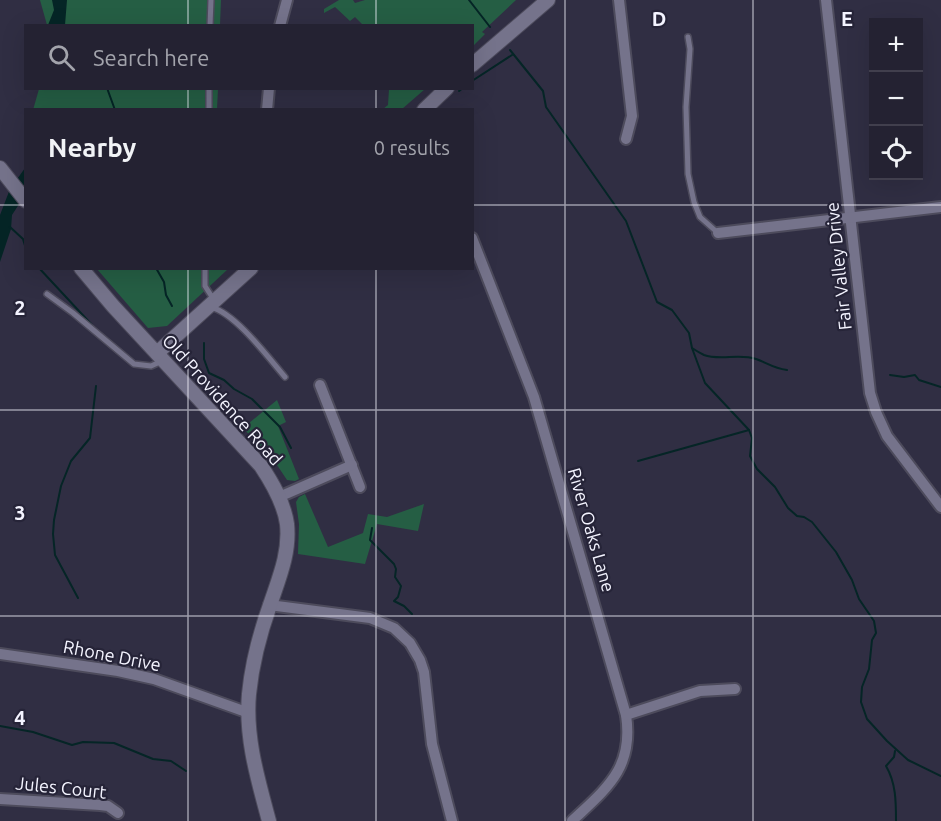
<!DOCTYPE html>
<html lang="en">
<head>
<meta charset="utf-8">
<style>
  body { margin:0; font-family:Ubuntu,sans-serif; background:#2c2a3a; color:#f1f3f6 }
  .controls { position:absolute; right:18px; top:18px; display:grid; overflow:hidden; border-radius:0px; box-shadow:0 6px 24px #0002 }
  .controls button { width:54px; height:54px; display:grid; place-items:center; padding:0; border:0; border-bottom:2px solid #413f4d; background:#242232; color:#f1f3f6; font:30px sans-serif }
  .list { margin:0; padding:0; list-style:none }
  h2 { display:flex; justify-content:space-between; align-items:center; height:78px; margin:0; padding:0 24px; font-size:26px }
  h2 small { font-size:20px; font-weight:400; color:#a3a4ac }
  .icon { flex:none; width:33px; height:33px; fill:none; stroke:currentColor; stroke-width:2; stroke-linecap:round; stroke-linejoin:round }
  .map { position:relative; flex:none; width:941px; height:821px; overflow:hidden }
  .search { position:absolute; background:#242232; box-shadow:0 6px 24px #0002; left:24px; top:24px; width:450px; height:66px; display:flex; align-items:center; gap:15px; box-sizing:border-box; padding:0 21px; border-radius:0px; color:#a3a4ac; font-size:22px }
  .panel { position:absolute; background:#242232; box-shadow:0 6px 24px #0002; left:24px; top:108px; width:450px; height:162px; border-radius:0px }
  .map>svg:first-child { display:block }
  .green { fill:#255e44 }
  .water { fill:#052526 }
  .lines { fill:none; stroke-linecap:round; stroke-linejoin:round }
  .stream { stroke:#052526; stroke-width:2 }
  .lane-casing { stroke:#4d4b5c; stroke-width:8 }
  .street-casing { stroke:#4d4b5c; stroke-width:14 }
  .secondary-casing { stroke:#4d4b5c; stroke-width:16 }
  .lane { stroke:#75738b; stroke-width:5 }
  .street { stroke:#75738b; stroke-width:10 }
  .secondary { stroke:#75738b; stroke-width:14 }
  .grid { fill:none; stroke:#f4f4ff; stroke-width:1.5; stroke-opacity:0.55 }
  .labels { text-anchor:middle; stroke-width:4.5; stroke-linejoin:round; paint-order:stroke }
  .street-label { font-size:18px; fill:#f4f4ff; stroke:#262438 }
  .grid-label { font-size:20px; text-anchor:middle; font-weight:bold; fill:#f4f4ff; stroke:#262438; stroke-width:4.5; stroke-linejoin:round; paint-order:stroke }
</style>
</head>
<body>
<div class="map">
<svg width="941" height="821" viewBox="0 0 941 821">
  <rect width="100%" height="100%" fill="#302e43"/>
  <g class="green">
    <path d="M 40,0 L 221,0 L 220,25 L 47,25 Z"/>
    <path d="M 339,0 L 353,0 L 355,3 L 365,0 L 516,0 L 482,32 L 485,34 L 473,46 L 472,26 L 363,25 L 355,17 L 350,21 L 335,7 L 324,13 L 324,9 Z"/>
    <path d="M 39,89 L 218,89 L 217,109 L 33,110 Z"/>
    <path d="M 389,89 L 389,88 L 425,89 L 402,109 L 383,109 L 388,105 Z"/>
    <path d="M 97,269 L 228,269 L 167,326 L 148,328 Z"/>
    <path d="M 277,400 L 286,422 L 278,426 L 299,479 L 295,481 L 287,480 L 275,462 L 243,428 Z"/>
    <path d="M 305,494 L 328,547 L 363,533 L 368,514 L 387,517 L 424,504 L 418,531 L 377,524 L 365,564 L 298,554 L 299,524 L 296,502 L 299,497 Z"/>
  </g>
  <g class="water">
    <path d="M 52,0 L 67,0 L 65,25 L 48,25 L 54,10 Z"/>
    <path d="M 25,168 L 25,195 L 12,215 L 11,229 L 0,262 L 0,215 L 10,189 Z"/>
  </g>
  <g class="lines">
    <g class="stream">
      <path d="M 469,0 L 490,27"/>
      <path d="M 510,50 L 543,91 L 546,107 L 626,221 L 657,302 L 672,310 L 689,333 L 692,348 L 705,383 L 749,430 L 752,438 L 750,456 L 757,469 L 775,487 L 788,508 L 797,516 L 804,517 L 812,522 L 836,552 L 852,580 L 859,599 L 874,621 L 876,633 L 872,640 L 869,669 L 862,687 L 861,702 L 867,719 L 887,741 L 908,760 L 941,776"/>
      <path d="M 472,81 L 512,55"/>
      <path d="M 107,88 L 115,110"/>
      <path d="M 459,91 L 463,88"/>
      <path d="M 10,227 L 23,239 L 26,249"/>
      <path d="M 39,268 L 92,325"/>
      <path d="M 156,268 L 164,282 L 166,295 L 172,306"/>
      <path d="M 204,343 L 204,359 L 209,373 L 224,380 L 234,389 L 252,399 L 280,427 L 291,448"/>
      <path d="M 692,348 C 695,350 700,353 704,355 C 720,361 739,353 756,359 C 768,363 772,368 787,370"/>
      <path d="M 890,375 L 904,377 L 915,375 L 919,380 L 941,387"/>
      <path d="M 638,461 L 749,430"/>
      <path d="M 372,528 L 370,540 L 394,564 L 396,569 L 395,577 L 401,586 L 398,597 L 394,601 L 404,606 L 412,614"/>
      <path d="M 78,598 L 55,555 L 53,534 L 54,520 L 61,486 L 71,461 L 90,438 L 96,386"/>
      <path d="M 0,726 L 33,732 L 72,745 L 83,742 L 114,743 L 153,759 L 171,761 L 186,771"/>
      <path d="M 895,751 L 894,757 L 886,766 C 896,783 896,802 896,821"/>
    </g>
    <g class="lane-casing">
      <g id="lane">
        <path d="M 210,26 L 211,0"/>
        <path d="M 688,37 L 690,49 L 686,107 L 688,174 L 694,202 L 700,217 L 718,233"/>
        <path d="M 209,110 L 209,88"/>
        <path d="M 205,268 L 205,286 L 214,300"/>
        <path d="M 47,294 L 73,313 L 134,364 L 151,366 L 162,361"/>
        <path d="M 211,307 C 236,314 267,356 285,377"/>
      </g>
    </g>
    <g class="street-casing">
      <g id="street">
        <path d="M 619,0 L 632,116 L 626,139"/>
        <path d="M 826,0 L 870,393 L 876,412 L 887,436 L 941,507"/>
        <path d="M 280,26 L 287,0"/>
        <path d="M 267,110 L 269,88"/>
        <path d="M 718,233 L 941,207"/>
        <path d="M 472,238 L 534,397 L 626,715 C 634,768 607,788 572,821"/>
        <path d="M 320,385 L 360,487"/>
        <path d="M 279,497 L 352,465"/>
        <path d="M 269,605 L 370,618 L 394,628 L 410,643 L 420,660 L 424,672 L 432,744 L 452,821"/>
        <path d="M 0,654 L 118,671 L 154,679 L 249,713"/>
        <path d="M 626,715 L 700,691 L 735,689"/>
        <path d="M 0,799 L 100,805 L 108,806 L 118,813"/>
      </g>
    </g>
    <g class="secondary-casing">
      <g id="secondary">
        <path d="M 472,65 L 548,0"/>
        <path d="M 424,110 L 447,88"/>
        <path d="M 0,168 L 26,201"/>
        <path d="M 81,268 L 113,306 L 261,466 C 273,484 284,503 287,524 C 290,553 279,578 270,605 C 260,633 252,664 249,694 C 245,737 258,780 269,821"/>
        <path d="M 157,353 L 251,268"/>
      </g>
    </g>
    <use href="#lane" class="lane"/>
    <use href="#street" class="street"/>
    <use href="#secondary" class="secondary"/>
  </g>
  <path class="grid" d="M 188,0 L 188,26M 376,0 L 376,26M 565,0 L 565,821M 753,0 L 753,821M 188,88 L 188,110M 376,88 L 376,110M 0,205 L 26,205M 472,205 L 941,205M 188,268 L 188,821M 376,268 L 376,821M 0,410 L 941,410M 0,616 L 941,616"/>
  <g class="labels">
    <g class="street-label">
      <text transform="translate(839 266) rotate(-96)" y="6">Fair Valley Drive</text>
      <text transform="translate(222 400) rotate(48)" y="6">Old Providence Road</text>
      <text transform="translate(591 530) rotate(74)" y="6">River Oaks Lane</text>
      <text transform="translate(112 656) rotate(11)" y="6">Rhone Drive</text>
      <text transform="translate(61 788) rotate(6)" y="6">Jules Court</text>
    </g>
  </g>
  <g class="grid-label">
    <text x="659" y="26">D</text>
    <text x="847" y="26">E</text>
    <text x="20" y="315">2</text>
    <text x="20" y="520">3</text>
    <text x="20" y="725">4</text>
  </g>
</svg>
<div class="controls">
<button>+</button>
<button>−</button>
<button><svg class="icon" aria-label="locate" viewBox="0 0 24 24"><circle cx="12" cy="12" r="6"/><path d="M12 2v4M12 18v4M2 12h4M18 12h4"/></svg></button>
</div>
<div class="search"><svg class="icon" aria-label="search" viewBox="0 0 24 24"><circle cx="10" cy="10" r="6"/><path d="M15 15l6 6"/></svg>Search here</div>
<section class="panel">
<h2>Nearby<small>0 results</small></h2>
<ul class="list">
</ul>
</section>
</div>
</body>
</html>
